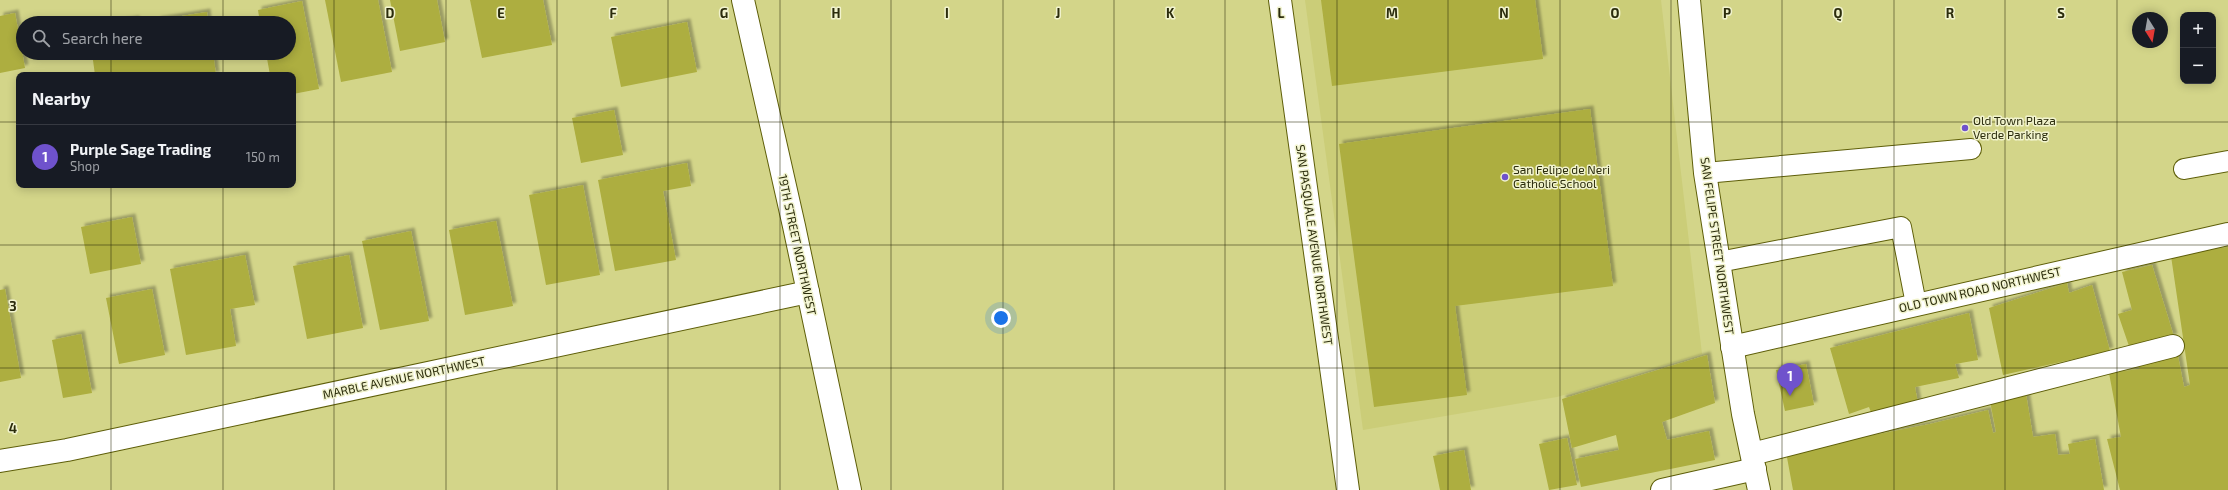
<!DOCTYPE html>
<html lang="en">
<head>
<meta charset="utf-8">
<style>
  body { margin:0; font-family:"Exo 2",sans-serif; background:#242831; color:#f1f3f6 }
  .controls { position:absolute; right:12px; top:12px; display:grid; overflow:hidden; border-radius:8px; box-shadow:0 2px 10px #0003 }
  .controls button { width:36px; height:36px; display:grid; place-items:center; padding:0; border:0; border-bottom:1px solid #363941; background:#171b24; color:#f1f3f6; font:20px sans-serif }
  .compass { position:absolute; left:2132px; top:12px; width:36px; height:36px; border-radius:50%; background:#171b24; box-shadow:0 2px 10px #0003; rotate:169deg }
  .you { position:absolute; left:1001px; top:318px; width:14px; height:14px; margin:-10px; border:3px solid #fff; border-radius:50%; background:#1a73e8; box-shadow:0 0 0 6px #1a73e833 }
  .badge { display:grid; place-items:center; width:26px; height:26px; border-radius:50%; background:#6f52cc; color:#fff; font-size:13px; font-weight:700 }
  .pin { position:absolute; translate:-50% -33px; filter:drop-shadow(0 1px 2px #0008) }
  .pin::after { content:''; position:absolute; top:21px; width:14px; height:12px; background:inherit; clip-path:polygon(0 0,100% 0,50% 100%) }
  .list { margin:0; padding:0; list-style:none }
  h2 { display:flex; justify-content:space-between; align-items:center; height:52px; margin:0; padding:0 16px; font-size:17px }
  h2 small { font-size:13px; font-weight:400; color:#9ea1a6 }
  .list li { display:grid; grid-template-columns:26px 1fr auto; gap:12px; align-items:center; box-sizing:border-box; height:64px; padding:0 16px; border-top:1px solid #363941 }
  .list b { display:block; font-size:15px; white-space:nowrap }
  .list p { margin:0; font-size:13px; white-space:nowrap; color:#9ea1a6 }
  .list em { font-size:13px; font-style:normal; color:#9ea1a6 }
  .icon { flex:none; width:22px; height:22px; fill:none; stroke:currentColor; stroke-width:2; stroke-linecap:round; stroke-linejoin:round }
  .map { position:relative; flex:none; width:2228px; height:490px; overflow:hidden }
  .search { position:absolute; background:#171b24; box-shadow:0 2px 10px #0003; left:16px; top:16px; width:280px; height:44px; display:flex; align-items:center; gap:10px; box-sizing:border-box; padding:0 14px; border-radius:22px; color:#9ea1a6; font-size:15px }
  .panel { position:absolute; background:#171b24; box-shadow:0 2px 10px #0003; left:16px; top:72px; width:280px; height:116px; border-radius:8px }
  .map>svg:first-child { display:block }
  .built { fill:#cbcd78 }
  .building { fill:#adae3f; filter:url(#shadow) }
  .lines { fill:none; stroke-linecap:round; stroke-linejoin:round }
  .service-casing { stroke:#5e5e09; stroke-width:22 }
  .minor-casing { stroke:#5e5e09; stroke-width:24 }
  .tertiary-casing { stroke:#5e5e09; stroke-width:24 }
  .service { stroke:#fff; stroke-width:20 }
  .minor { stroke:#fff; stroke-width:22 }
  .tertiary { stroke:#fff; stroke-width:22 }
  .grid { fill:none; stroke:#2b2c0c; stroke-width:1; stroke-opacity:0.55 }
  .poi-dot { fill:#6f52cc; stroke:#f1f3ce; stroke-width:1.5 }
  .labels { text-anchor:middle; stroke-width:3; stroke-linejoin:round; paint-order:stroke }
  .poi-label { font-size:12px; fill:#2b2c0c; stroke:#f1f3ce; text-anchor:start }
  .street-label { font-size:12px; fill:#2b2c0c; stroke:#f1f3ce }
  .grid-label { font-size:13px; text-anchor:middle; font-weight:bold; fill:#2b2c0c; stroke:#f1f3ce; stroke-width:3; stroke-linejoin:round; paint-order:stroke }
</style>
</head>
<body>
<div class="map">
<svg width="2228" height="490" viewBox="0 0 2228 490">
  <defs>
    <filter id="shadow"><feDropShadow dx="3.5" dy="-3.5" stdDeviation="1" flood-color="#0004"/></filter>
  </defs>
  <rect width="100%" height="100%" fill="#d3d589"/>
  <path class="built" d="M 1305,0 L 1661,0 L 1702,354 L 1557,397 L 1363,430 Z"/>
  <g class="building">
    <path d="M 325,0 L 378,0 L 392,72 L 341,82 Z"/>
    <path d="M 390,0 L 437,0 L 445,42 L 400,51 Z"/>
    <path d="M 470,0 L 543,0 L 552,45 L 482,58 Z"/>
    <path d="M 1321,0 L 1535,0 L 1543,59 L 1332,86 Z"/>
    <path d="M 302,1 L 319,89 L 293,94 L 293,75 L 270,75 L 266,53 L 289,53 L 289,23 L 260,23 L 258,10 Z"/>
    <path d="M 207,12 L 208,23 L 157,23 L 157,20 Z"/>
    <path d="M 15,13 L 25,68 L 0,73 L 0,16 Z"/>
    <path d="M 136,19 L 137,23 L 114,23 L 114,22 Z"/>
    <path d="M 687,22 L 697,72 L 621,87 L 611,37 Z"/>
    <path d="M 92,53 L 213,53 L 216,75 L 95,75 Z"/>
    <path d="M 1590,109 L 1613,286 L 1455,306 L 1467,395 L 1374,407 L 1339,144 Z"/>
    <path d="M 614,110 L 623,155 L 581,163 L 572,118 Z"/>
    <path d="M 687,163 L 691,186 L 663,191 L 676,260 L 615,271 L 598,180 Z"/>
    <path d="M 583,185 L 600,275 L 546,285 L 529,195 Z"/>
    <path d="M 132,217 L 141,264 L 90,274 L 81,227 Z"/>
    <path d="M 496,221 L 513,306 L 465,315 L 449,230 Z"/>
    <path d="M 411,231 L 429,321 L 380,330 L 362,241 Z"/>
    <path d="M 2228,247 L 2228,490 L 2120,490 L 2107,439 L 2121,437 L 2109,373 L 2139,369 L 2139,360 L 2177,351 L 2184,387 L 2190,385 L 2171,256 Z"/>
    <path d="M 245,255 L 255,305 L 230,309 L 236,346 L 186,355 L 170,269 Z"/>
    <path d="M 349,255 L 363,328 L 307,339 L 293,266 Z"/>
    <path d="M 2152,265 L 2174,337 L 2130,349 L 2118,314 L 2132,310 L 2122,272 Z"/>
    <path d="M 2067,283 L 2069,293 L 2092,285 L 2110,351 L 2003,375 L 1989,308 Z"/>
    <path d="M 5,289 L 21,378 L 0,382 L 0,290 Z"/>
    <path d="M 152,289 L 165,355 L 119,364 L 106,298 Z"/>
    <path d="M 1969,313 L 1978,360 L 1955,364 L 1959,378 L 1915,387 L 1918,404 L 1872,415 L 1869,407 L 1849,414 L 1830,348 Z"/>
    <path d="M 81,334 L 92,393 L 63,398 L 52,340 Z"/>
    <path d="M 1707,355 L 1715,403 L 1662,422 L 1667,440 L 1709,431 L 1715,460 L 1581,487 L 1575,459 L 1619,450 L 1616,435 L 1572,448 L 1562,399 Z"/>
    <path d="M 1806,364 L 1814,405 L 1785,411 L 1776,370 Z"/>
    <path d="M 2026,394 L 2033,437 L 2055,434 L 2058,455 L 2070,454 L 2068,444 L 2095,439 L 2104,490 L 1793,490 L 1786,452 L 1930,424 L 1988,410 L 1993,433 L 1996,432 L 1990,401 Z"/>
    <path d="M 1567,438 L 1577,485 L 1549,490 L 1539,444 Z"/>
    <path d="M 1464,450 L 1471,490 L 1440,490 L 1433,456 Z"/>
  </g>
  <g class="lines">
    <g class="service-casing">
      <g id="service">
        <path d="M 2184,169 L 2228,161"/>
        <path d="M 1705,173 L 1971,149"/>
        <path d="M 1719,262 L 1901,227 L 1916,304"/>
      </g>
    </g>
    <g class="minor-casing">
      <g id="minor">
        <path d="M 743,0 L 794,226 L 850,490"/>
        <path d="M 1280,0 L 1348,490"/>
        <path d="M 1732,347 L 2228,234"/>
        <path d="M 1752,454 L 2173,346"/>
        <path d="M 0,461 L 67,450 L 808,292"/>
      </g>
    </g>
    <g class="tertiary-casing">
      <g id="tertiary">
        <path d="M 1689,0 L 1705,173 L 1743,414 L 1759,490"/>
        <path d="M 1662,490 L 1755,469"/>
      </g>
    </g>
    <use href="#service" class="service"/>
    <use href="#minor" class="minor"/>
    <use href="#tertiary" class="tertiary"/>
  </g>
  <path class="grid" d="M 111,0 L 111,23M 223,0 L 223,23M 334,0 L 334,490M 446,0 L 446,490M 557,0 L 557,490M 668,0 L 668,490M 780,0 L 780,490M 891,0 L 891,490M 1003,0 L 1003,490M 1114,0 L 1114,490M 1225,0 L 1225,490M 1337,0 L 1337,490M 1448,0 L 1448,490M 1560,0 L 1560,490M 1671,0 L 1671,490M 1782,0 L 1782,490M 1894,0 L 1894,490M 2005,0 L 2005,490M 2117,0 L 2117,490M 111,53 L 111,75M 223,53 L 223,75M 0,122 L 19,122M 293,122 L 2228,122M 111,185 L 111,490M 223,185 L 223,490M 0,245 L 2228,245M 0,368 L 2228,368"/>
  <g class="poi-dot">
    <circle cx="1965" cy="128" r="4"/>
    <circle cx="1505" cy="177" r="4"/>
  </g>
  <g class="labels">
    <g class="poi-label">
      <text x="1973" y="125">Old Town Plaza<tspan x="1973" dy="14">Verde Parking</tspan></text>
      <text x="1513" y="174">San Felipe de Neri<tspan x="1513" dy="14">Catholic School</tspan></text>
    </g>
    <g class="street-label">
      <text transform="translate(797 245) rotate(78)" y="4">19TH STREET NORTHWEST</text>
      <text transform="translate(1314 245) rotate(82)" y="4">SAN PASQUALE AVENUE NORTHWEST</text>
      <text transform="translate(1717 246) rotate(82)" y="4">SAN FELIPE STREET NORTHWEST</text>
      <text transform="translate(1980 290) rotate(-13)" y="4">OLD TOWN ROAD NORTHWEST</text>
      <text transform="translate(404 378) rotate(-12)" y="4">MARBLE AVENUE NORTHWEST</text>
    </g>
  </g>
  <g class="grid-label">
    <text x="390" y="18">D</text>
    <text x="501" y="18">E</text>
    <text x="613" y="18">F</text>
    <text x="724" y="18">G</text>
    <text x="836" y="18">H</text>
    <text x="947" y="18">I</text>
    <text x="1058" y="18">J</text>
    <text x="1170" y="18">K</text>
    <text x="1281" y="18">L</text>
    <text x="1392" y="18">M</text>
    <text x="1504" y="18">N</text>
    <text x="1615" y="18">O</text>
    <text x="1727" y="18">P</text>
    <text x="1838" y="18">Q</text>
    <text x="1950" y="18">R</text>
    <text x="2061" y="18">S</text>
    <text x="13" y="311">3</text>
    <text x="13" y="433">4</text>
  </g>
</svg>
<div class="controls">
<button>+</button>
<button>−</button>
</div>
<svg class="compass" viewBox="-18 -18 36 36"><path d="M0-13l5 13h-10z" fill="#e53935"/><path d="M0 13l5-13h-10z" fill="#9ea1a6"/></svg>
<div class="you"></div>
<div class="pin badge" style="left:1790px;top:396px">1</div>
<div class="search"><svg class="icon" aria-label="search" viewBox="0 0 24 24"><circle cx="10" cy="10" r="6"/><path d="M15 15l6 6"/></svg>Search here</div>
<section class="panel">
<h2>Nearby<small></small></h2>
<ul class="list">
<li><span class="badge">1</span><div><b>Purple Sage Trading</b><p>Shop</p></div><em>150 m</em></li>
</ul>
</section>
</div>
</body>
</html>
